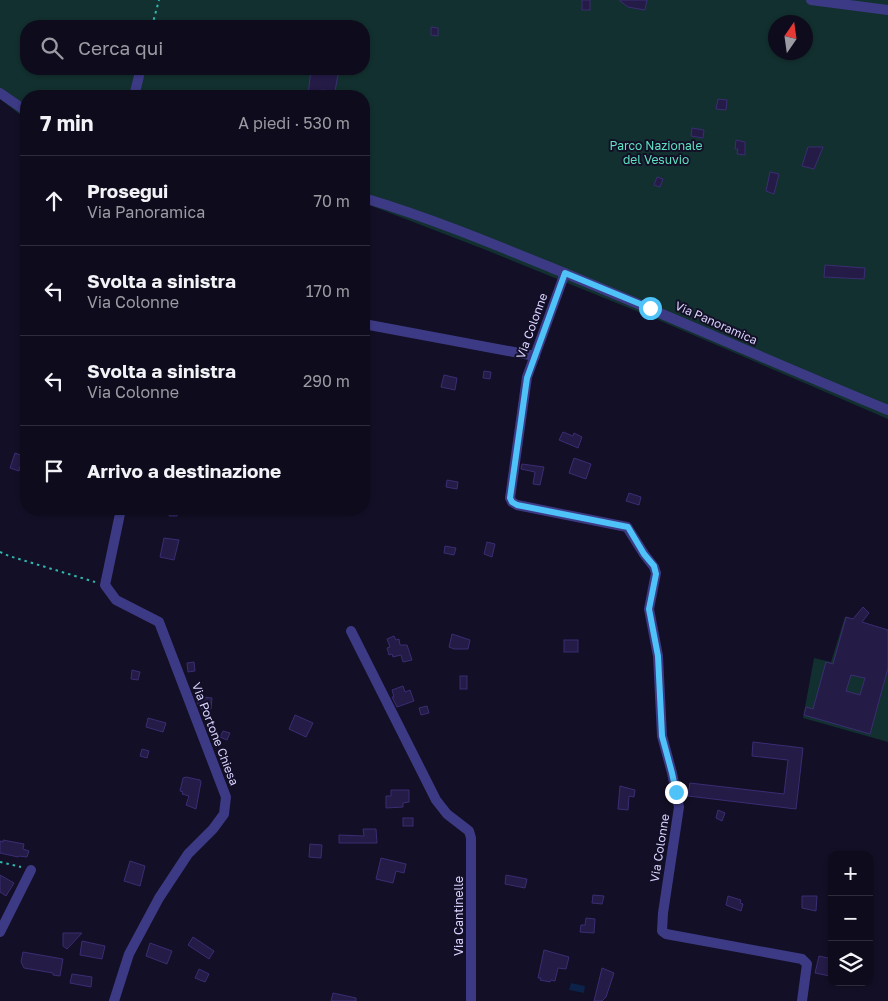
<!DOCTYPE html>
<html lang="it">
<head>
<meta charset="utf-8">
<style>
  body { margin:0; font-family:"Golos Text",sans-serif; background:#171425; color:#f1f3f6 }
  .controls { position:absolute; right:15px; bottom:15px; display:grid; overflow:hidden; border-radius:10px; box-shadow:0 1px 4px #0004 }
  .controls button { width:45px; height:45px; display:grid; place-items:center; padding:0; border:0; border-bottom:1px solid #2e2b3b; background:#0e0b1c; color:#f1f3f6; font:25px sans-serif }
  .compass { position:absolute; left:768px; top:15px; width:45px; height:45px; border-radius:50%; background:#0e0b1c; box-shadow:0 1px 4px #0004; rotate:13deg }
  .stop { position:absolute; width:15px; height:15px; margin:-11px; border:4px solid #4fc3f7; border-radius:50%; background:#fff }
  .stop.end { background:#4fc3f7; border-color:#fff; box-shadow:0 1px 5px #0008 }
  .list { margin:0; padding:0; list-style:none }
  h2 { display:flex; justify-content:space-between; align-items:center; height:65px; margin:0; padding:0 20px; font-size:21px }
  h2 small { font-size:16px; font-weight:400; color:#9b9ba3 }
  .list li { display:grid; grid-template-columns:32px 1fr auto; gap:15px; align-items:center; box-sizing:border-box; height:90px; padding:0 20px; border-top:1px solid #2e2b3b }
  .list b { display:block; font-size:19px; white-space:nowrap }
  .list p { margin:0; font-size:16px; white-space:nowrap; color:#9b9ba3 }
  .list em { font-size:16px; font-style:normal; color:#9b9ba3 }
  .icon { flex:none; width:28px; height:28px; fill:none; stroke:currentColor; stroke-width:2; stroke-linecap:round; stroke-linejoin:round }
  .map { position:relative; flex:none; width:888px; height:1001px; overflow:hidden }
  .search { position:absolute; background:#0e0b1c; box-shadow:0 1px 4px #0004; left:20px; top:20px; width:350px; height:55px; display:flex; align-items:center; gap:12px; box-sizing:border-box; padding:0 18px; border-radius:20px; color:#9b9ba3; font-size:19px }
  .panel { position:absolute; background:#0e0b1c; box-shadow:0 1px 4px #0004; left:20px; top:90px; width:350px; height:425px; border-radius:20px }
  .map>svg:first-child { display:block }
  .green { fill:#12302f; fill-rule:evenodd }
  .water { fill:#0c2248 }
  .building { fill:#241b47; stroke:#3b2d73; fill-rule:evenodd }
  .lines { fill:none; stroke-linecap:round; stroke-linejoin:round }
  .path { stroke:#2fb8b0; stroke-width:2; stroke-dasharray:2.5 4; stroke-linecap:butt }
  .minor { stroke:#3d3a85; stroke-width:10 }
  .route { stroke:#4fc3f7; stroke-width:6 }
  .labels { text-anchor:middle; stroke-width:4; stroke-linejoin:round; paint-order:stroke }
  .park-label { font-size:12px; fill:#5fe0c0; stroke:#130f26 }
  .street-label { font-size:12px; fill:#d9d4ff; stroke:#130f26 }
</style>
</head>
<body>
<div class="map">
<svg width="888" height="1001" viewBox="0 0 888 1001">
  <rect width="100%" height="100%" fill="#130f26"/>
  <g class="green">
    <path d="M 0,0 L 888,0 L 888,419 L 656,319 L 486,250 L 364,203 L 364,96 L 26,96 L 26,117 L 18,113 L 0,99 ZM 776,22 L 806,22 L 806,52 L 776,52 ZM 26,26 L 364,26 L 364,69 L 26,69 Z"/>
    <path d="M 845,617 L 888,630 L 888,742 L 803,718 L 814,658 L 831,662 Z"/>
  </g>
  <path class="water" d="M 571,983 L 585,986 L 584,993 L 569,990 Z"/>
  <g class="building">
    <rect x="582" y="0" width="8" height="10"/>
    <path d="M 619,0 L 647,0 L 645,10 L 628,7 Z"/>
    <path d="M 431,27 L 438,28 L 438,36 L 431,35 Z"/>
    <path d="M 311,69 L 339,69 L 335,91 L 321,90 L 319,96 L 308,96 Z"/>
    <path d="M 718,99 L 727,100 L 726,110 L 716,109 Z"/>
    <path d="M 692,128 L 704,130 L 703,138 L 691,136 Z"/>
    <path d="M 736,140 L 745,142 L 745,155 L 737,154 L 738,149 L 735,149 Z"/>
    <path d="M 808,147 L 823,147 L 814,169 L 802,166 Z"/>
    <path d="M 770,172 L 779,174 L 774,194 L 766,191 Z"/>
    <path d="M 657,177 L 663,179 L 660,187 L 654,185 Z"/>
    <path d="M 825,265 L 865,268 L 864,279 L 824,277 Z"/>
    <path d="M 484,371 L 491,372 L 490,379 L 483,378 Z"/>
    <path d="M 444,375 L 457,378 L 455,390 L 441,387 Z"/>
    <path d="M 563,432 L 573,436 L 574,433 L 582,437 L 578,448 L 559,440 Z"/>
    <path d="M 15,453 L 23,456 L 19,471 L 10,468 Z"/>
    <path d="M 574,458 L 591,464 L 586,479 L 569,473 Z"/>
    <path d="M 522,464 L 544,467 L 540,485 L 533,484 L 535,472 L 521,469 Z"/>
    <path d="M 447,480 L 458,482 L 457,489 L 446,487 Z"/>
    <path d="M 629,493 L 641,497 L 639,505 L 626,501 Z"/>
    <path d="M 170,509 L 178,509 L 177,516 L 169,516 Z"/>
    <path d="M 164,538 L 179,540 L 174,560 L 160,557 Z"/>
    <path d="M 487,542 L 495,544 L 492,557 L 484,554 Z"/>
    <path d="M 445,546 L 456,548 L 454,555 L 444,553 Z"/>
    <path d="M 863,607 L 869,613 L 862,622 L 888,630 L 888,668 L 870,734 L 804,715 L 806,707 L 813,709 L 826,662 L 833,664 L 846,617 L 853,619 ZM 851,675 L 865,678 L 860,695 L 846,691 Z"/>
    <path d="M 452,634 L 470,640 L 468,649 L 454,649 L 449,647 Z"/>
    <path d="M 394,636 L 396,640 L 399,639 L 400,645 L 407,645 L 412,660 L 403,662 L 401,655 L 393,657 L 392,654 L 389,655 L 387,648 L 390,647 L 387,639 Z"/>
    <rect x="564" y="640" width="14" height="12"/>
    <path d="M 194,662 L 195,671 L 188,672 L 187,663 Z"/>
    <path d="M 132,670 L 140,672 L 138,680 L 131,679 Z"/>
    <rect x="460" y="676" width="7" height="13"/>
    <path d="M 403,686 L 405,692 L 410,690 L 414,701 L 397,707 L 392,697 L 394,697 L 392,690 Z"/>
    <path d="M 203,697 L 212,698 L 211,709 L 201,709 L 202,706 L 199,707 L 196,699 Z"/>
    <path d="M 427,706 L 429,713 L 421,715 L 419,708 Z"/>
    <path d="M 295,715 L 313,723 L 306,737 L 289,729 Z"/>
    <path d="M 148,718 L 166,723 L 163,732 L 146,727 Z"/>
    <path d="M 223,731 L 230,733 L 227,740 L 220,737 Z"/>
    <path d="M 753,742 L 803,748 L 796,809 L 688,796 L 690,783 L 784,794 L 788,760 L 752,756 Z"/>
    <path d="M 142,749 L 149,751 L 147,758 L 140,756 Z"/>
    <path d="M 186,777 L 200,780 L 201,782 L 196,809 L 186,805 L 189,796 L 182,794 L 183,792 L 180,791 L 183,778 Z"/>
    <path d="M 620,786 L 635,790 L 634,797 L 629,796 L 628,810 L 618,809 Z"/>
    <path d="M 391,790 L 409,790 L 409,802 L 403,803 L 403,807 L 386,808 L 386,796 L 391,796 Z"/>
    <path d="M 718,810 L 725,813 L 722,821 L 716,818 Z"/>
    <rect x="403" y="818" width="10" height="8"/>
    <path d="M 363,829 L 376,829 L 377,843 L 339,843 L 339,835 L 364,836 Z"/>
    <path d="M 3,840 L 24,844 L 23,849 L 29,851 L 27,857 L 19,856 L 18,857 L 0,853 L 0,841 L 3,842 Z"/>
    <path d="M 310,844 L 322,845 L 321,858 L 309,857 Z"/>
    <path d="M 381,858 L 406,864 L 404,873 L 396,871 L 393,883 L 376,879 Z"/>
    <path d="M 130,861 L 145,866 L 140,886 L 124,881 Z"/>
    <path d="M 0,875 L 14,883 L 6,896 L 0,892 Z"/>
    <path d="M 506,875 L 527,879 L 525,888 L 505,884 Z"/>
    <path d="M 593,895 L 604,896 L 602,904 L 592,903 Z"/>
    <path d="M 728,896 L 741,900 L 740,903 L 743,904 L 741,911 L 726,905 Z"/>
    <path d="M 802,896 L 817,896 L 816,911 L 802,908 Z"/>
    <path d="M 586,918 L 595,919 L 594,933 L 580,932 L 581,925 L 585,925 Z"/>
    <path d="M 63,933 L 82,933 L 67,949 L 63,946 Z"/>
    <path d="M 193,937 L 214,951 L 209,959 L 188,945 Z"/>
    <path d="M 82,941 L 105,946 L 102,959 L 80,955 Z"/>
    <path d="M 150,943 L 172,951 L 167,964 L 146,956 Z"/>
    <path d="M 544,950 L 569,957 L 566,969 L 558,968 L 555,981 L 551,980 L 550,982 L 540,980 L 541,978 L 538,978 Z"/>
    <path d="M 23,952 L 63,959 L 60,976 L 53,975 L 53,973 L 24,968 L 21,962 Z"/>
    <path d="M 819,956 L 832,959 L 830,976 L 815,973 Z"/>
    <path d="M 602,968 L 614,973 L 606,997 L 602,1001 L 594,1001 Z"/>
    <path d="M 199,969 L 209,974 L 205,982 L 195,978 Z"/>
    <path d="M 72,974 L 92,977 L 91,987 L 70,983 Z"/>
    <path d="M 333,993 L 356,998 L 356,1001 L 331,1001 Z"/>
  </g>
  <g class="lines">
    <g class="path">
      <path d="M 152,26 L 159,0"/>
      <path d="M 0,552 L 9,556 L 95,582"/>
      <path d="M 0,862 L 21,867"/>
    </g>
    <g class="minor">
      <path d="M 811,0 L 888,10"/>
      <path d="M 0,93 L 26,111"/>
      <path d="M 134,96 L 139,76"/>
      <path d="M 364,198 C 428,217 491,243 552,268 C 665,314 776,364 888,410"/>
      <path d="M 565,273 L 527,377 L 510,498 L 512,502 L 517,505 L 627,527 L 644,554 L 654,567 L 656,573 L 649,609 L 658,656 L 662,736 L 672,773 L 679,807 L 663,913 L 662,931 L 666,934 L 802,959 L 807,964 L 802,1001"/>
      <path d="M 364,324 L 535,356"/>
      <path d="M 351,631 L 436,800 L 447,814 L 469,831 L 471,838 L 471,1001"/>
      <path d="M 0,932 L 31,870"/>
      <path d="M 114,1001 L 129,954 L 159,898 L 188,854 L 213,829 L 224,814 L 226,797 L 159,622 L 116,600 L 105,585 L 121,509"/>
    </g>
  </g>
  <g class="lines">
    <path class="route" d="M 650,308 L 565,273 L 527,378 L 510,498 L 512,502 L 517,505 L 628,527 L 644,554 L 654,566 L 656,574 L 649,609 L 658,656 L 662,736 L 672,773 L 676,792"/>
  </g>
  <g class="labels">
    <g class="park-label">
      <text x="656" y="150">Parco Nazionale<tspan x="656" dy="14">del Vesuvio</tspan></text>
    </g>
    <g class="street-label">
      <text transform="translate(716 323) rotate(24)" y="4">Via Panoramica</text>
      <text transform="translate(532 326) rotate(-70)" y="4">Via Colonne</text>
      <text transform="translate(215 734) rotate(69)" y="4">Via Portone Chiesa</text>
      <text transform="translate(660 848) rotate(-81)" y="4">Via Colonne</text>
      <text transform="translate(459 916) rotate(-90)" y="4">Via Cantinelle</text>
    </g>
  </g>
</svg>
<div class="controls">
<button>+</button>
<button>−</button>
<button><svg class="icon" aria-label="layers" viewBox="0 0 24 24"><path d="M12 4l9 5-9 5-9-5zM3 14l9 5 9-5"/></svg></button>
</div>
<svg class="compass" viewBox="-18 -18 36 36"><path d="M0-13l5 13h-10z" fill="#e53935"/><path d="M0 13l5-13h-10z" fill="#9b9ba3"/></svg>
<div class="stop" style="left:650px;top:308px"></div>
<div class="stop end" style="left:676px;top:792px"></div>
<div class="search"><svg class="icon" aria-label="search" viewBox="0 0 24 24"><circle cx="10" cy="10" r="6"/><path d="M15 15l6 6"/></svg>Cerca qui</div>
<section class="panel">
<h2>7 min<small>A piedi · 530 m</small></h2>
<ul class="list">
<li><svg class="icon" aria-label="ahead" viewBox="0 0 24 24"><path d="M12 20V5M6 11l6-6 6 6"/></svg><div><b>Prosegui</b><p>Via Panoramica</p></div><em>70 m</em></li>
<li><svg class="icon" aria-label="left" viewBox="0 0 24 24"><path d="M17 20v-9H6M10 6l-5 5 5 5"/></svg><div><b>Svolta a sinistra</b><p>Via Colonne</p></div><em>170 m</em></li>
<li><svg class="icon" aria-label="left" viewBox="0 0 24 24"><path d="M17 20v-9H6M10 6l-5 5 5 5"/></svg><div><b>Svolta a sinistra</b><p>Via Colonne</p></div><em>290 m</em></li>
<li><svg class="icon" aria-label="arrive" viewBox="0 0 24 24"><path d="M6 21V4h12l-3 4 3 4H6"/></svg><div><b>Arrivo a destinazione</b></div></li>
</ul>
</section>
</div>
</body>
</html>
